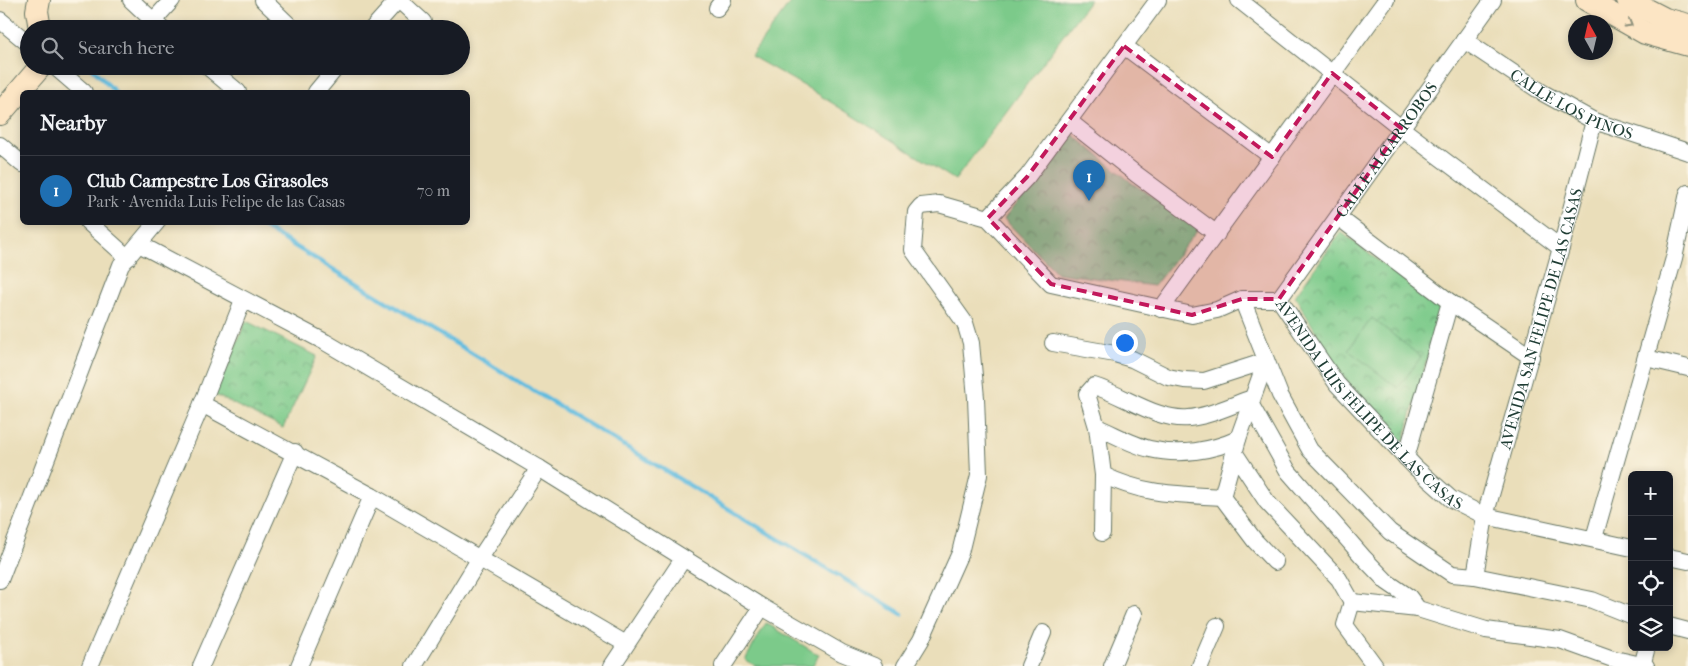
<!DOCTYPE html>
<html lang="en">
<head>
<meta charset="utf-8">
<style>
  body { margin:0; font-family:"IM FELL French Canon",serif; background:#20242c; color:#f1f3f6 }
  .controls { position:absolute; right:15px; bottom:15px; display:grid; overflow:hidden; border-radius:8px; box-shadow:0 2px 8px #0003 }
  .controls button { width:45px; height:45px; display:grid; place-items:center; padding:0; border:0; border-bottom:1px solid #363941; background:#171b24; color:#f1f3f6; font:25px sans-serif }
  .compass { position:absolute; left:1568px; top:15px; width:45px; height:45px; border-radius:50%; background:#171b24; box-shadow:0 2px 8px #0003; rotate:352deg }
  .you { position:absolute; left:1124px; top:342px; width:18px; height:18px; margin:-12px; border:4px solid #fff; border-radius:50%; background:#1a73e8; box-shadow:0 0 0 8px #1a73e833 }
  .badge { display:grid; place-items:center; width:32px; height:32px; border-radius:50%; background:#1f6fb2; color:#fff; font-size:16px; font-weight:700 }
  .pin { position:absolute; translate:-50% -41px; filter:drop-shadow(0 1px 2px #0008) }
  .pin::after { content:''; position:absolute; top:26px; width:18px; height:15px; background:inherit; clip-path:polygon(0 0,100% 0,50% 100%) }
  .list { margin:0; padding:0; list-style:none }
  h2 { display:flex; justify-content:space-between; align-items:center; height:65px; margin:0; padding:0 20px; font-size:21px }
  h2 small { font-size:16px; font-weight:400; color:#9ea1a6 }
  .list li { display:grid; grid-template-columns:32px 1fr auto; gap:15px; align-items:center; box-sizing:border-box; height:70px; padding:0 20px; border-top:1px solid #363941 }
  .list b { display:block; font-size:19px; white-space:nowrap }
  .list p { margin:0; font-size:16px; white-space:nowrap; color:#9ea1a6 }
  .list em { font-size:16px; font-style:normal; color:#9ea1a6 }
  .icon { flex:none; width:28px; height:28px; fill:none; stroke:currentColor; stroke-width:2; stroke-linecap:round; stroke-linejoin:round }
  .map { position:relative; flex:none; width:1688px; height:666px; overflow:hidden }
  .search { position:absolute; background:#171b24; box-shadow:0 2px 8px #0003; left:20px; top:20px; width:450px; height:55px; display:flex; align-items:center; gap:12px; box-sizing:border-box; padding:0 18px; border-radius:28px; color:#9ea1a6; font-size:19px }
  .panel { position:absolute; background:#171b24; box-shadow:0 2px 8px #0003; left:20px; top:90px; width:450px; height:135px; border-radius:8px }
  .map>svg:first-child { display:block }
  .park { fill:url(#park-crowns); stroke:#4d845f }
  .garden { fill:#7bca8a; stroke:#4d845f }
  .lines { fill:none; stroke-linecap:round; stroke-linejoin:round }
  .stream { stroke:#61bcdf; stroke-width:4.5 }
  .street-casing { stroke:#667563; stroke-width:18 }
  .secondary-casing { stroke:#667563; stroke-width:24 }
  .street { stroke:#fff; stroke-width:16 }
  .secondary { stroke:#fce5c4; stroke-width:22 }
  .oneway { stroke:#8e917c }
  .marked { fill:#c2185b; fill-opacity:0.2; stroke:#c2185b; stroke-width:4; stroke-dasharray:10 6; stroke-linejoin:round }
  .labels { text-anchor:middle; stroke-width:4; stroke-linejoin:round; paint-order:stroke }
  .street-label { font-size:16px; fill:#1f3d34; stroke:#fcf5e5 }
</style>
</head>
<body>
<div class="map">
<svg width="1688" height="666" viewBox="0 0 1688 666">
  <defs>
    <pattern id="park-crowns" width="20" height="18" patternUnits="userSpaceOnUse" patternTransform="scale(1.25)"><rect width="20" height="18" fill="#7bca8a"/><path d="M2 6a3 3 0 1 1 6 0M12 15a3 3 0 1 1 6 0" fill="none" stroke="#64a572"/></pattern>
  </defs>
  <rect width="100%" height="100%" fill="#fcf5e5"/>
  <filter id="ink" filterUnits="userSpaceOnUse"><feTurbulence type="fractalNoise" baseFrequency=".02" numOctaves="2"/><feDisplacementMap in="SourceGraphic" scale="10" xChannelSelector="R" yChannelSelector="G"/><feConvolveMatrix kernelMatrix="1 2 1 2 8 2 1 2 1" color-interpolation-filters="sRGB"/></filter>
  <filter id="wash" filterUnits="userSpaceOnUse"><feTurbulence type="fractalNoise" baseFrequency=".0096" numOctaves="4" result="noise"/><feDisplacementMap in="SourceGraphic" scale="20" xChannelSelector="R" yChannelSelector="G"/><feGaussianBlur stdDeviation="1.12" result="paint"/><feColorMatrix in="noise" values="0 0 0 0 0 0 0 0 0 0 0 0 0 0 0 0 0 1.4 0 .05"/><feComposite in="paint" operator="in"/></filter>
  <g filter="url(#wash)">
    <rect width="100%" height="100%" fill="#eadeba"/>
    <g class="park">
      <path d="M 1071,133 L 1132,183 L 1199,228 L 1154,286 L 1057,273 L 1004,219 Z"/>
      <path d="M 1341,232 L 1441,309 L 1403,444 L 1342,376 L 1295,296 Z"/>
      <path d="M 246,321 L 317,356 L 283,428 L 215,395 Z"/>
    </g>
    <g class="garden">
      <path d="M 792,0 L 1090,0 L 955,180 L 813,91 L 751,56 Z"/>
      <path d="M 1372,318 L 1421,357 L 1398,388 L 1348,350 Z"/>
      <path d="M 766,623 L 819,655 L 812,666 L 756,666 L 745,660 Z"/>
    </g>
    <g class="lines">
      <g class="stream">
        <path d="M 47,22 L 54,29"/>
        <path d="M 90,66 L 115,92"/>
        <path d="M 255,222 L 902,614"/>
      </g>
    </g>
  </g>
  <g filter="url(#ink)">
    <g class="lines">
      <g class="street-casing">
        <g id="street">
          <path d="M 131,0 L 162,29"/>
          <path d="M 263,0 L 293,29"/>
          <path d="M 399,0 L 423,22"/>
          <path d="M 1239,0 L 1401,128 L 1561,248"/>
          <path d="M 717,8 L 723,0"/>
          <path d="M 0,20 L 29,44"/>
          <path d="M 153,21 L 172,0"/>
          <path d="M 372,29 L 398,0"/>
          <path id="s1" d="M 1464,40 L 1543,93 L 1594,121 L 1688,152"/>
          <path d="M 1124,46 L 1272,157"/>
          <path d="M 54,66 L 84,92"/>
          <path d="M 207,66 L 238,92"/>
          <path d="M 316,92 L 335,69 L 332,66"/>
          <path d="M 1069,121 L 1136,174 L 1217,234"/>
          <path d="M 0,145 L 22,164"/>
          <path d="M 1338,217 L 1450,302 L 1531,357"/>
          <path d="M 988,218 L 1027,177 L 1158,0"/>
          <path d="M 88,222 L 128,258"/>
          <path d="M 139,244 L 325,342 L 539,468 L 762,607 L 842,653 L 874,666"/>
          <path d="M 1242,299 L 1280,395 L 1310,450 L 1390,532 L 1452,574 L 1475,576 L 1592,600 L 1632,616"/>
          <path id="s2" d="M 1279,299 L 1493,0"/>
          <path d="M 1161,309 L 1386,0"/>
          <path d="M 1053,343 L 1115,354 L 1132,359 L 1168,377 L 1184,380 L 1204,381 L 1266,361"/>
          <path d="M 1646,358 L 1688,368"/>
          <path d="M 202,404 L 372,496 L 626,644"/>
          <path d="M 1251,405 L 1288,471 L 1363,557 L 1387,582 L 1409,597 L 1418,609 L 1486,630 L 1560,640 L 1610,658 L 1646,666"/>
          <path d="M 1097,427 L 1087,394 L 1094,386 C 1124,395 1157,421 1189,418 C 1210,416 1232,405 1252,398"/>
          <path d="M 1234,452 L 1267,502 L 1339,579 L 1352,602 L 1418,609"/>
          <path d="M 1406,458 L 1450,302"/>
          <path d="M 1103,475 C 1144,495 1177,494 1222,497 L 1255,541 L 1275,562"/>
          <path d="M 1222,497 L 1238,439 L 1266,361"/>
          <path d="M 1102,533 L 1103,475 L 1097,427 C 1114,434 1132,445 1150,449 C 1179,456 1212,451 1238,439"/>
          <path d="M 1594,538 L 1674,258 L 1688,193"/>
          <path d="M 1669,557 L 1688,561"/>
          <path id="s3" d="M 1475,576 L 1485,516 L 1561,248 L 1594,121"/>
          <path d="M 0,580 L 121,265 L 157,222"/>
          <path d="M 1352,602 L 1345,625 L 1375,666"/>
          <path d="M 1669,626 L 1688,631"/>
          <path d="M 90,666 L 202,404 L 243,300"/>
          <path d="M 201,666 L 295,452"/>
          <path d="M 299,666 L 372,496"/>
          <path d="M 414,666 L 480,558 L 539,468"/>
          <path d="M 612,666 L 683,559"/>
          <path d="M 723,666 L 762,607"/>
          <path id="s4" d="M 905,666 L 921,640 L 960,553 L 979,475 L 976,398 L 971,343 L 965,323 L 913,250 L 916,212 L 921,206 L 939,204 L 988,218 L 1051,284 L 1192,315 L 1217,310 L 1242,299 L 1279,299 L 1337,384 L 1415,467 L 1451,499 L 1485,516 L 1632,548"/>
          <path d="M 1029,666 L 1043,633"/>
          <path d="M 1112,666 L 1134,614"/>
          <path d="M 1200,666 L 1217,626"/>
          <path d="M 1642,666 L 1647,647"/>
        </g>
      </g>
      <g class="secondary-casing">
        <g id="secondary">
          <path d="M 39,0 L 37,11 L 40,29"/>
          <path d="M 1587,0 L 1645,33 L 1688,45"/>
          <path d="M 1628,0 L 1665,19 L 1688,25"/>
          <path d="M 0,114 L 41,66"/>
        </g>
      </g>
      <use href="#street" class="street"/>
      <use href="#secondary" class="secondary"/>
    </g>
    <defs><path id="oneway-chevron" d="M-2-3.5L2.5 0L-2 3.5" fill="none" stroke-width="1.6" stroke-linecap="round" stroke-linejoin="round" transform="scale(1.25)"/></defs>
    <use class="oneway" href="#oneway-chevron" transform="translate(1629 24) rotate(30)"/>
  </g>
  <path class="marked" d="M 1124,46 L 1272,157 L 1332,73 L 1401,128 L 1279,299 L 1242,299 L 1192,315 L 1051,284 L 988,218 L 1027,177 Z"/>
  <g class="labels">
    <g class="street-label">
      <text dy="6" stroke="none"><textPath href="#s1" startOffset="126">CALLE LOS PINOS</textPath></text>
      <text dy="6" stroke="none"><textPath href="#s2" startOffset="184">CALLE ALGARROBOS</textPath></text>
      <text dy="6" stroke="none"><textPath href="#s3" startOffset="266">AVENIDA SAN FELIPE DE LAS CASAS</textPath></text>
      <text dy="6" stroke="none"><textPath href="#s4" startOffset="1029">AVENIDA LUIS FELIPE DE LAS CASAS</textPath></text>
    </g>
  </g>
</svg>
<div class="controls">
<button>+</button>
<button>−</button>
<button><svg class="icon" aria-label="locate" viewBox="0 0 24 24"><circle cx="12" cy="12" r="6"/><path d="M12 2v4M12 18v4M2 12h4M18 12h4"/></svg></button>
<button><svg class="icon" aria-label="layers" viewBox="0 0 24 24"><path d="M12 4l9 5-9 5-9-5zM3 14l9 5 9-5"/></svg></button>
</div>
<svg class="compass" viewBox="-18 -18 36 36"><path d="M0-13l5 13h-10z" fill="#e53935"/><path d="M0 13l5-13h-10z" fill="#9ea1a6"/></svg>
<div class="you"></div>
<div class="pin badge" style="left:1089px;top:201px">1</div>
<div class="search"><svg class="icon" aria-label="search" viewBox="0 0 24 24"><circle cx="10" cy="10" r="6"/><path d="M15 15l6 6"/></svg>Search here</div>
<section class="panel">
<h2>Nearby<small></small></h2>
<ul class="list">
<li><span class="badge">1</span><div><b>Club Campestre Los Girasoles</b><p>Park · Avenida Luis Felipe de las Casas</p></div><em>70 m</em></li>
</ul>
</section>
</div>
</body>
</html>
